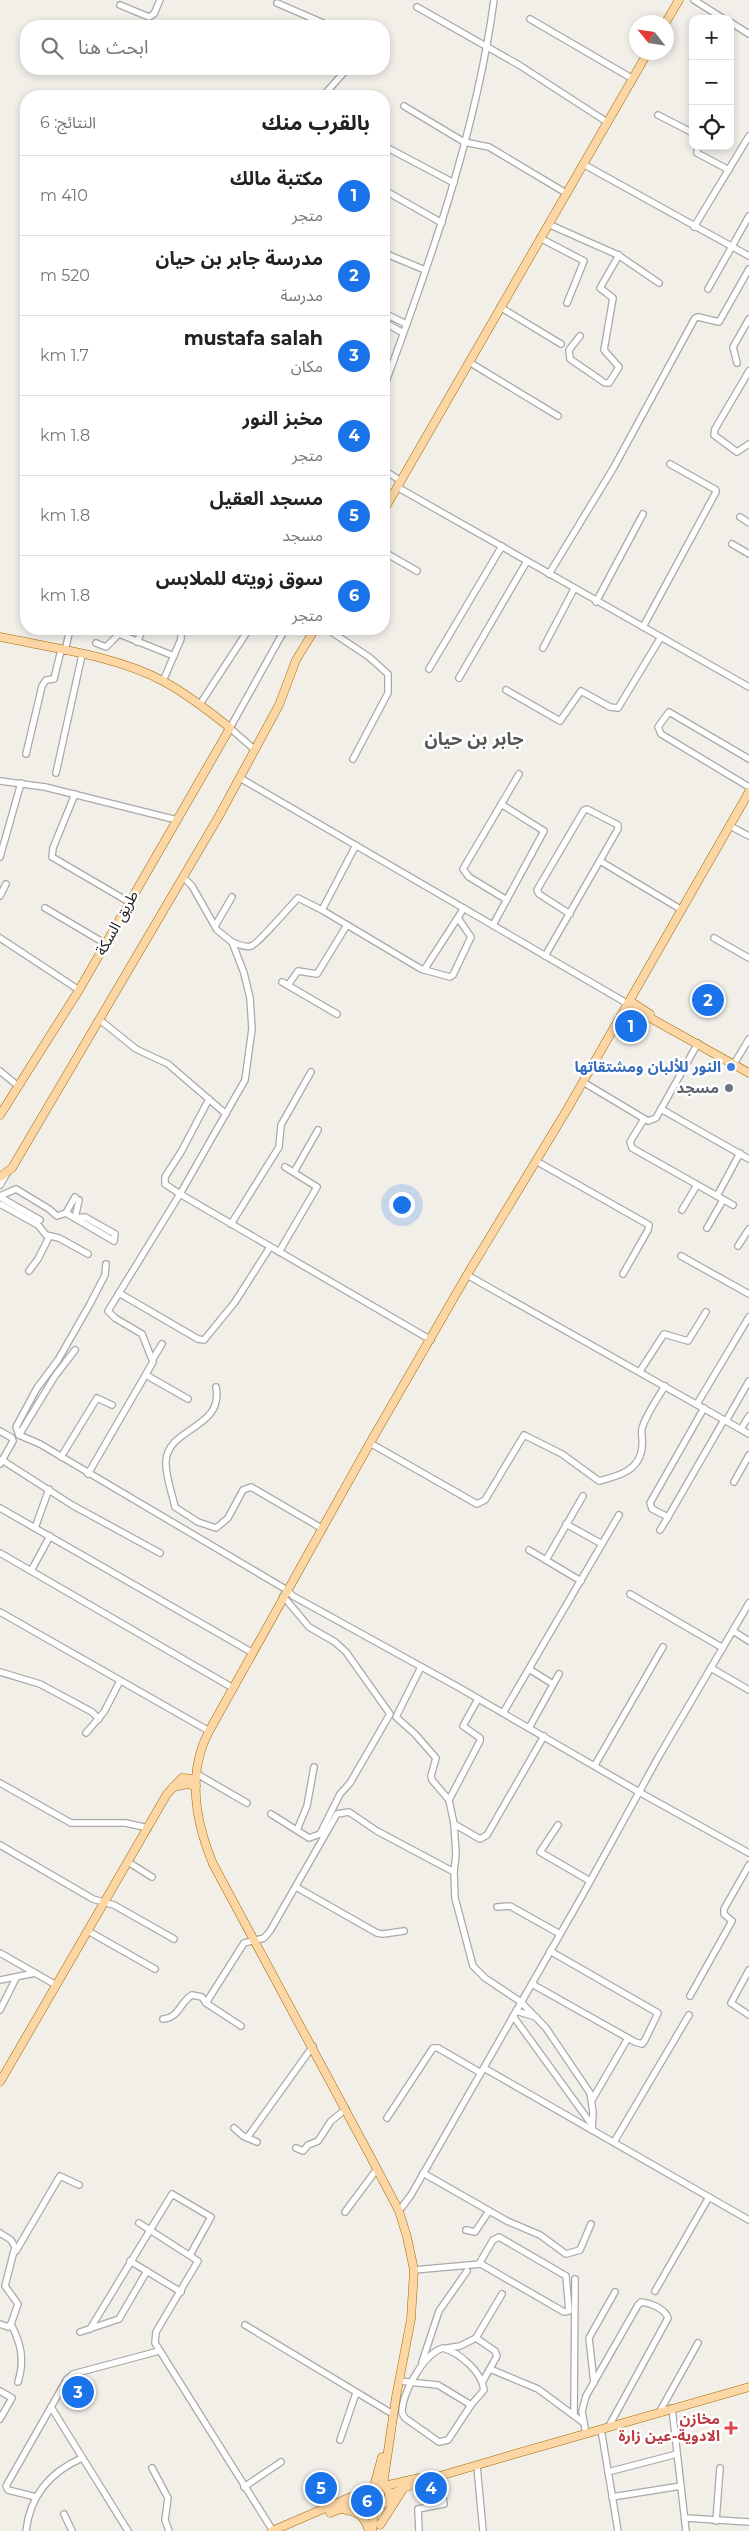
<!DOCTYPE html>
<html lang="ar">
<head>
<meta charset="utf-8">
<style>
  body { margin:0; font-family:Montserrat,"Noto Sans Arabic",sans-serif; background:#f2f2f2; color:#222; direction:rtl }
  .controls { position:absolute; right:15px; top:15px; display:grid; overflow:hidden; border-radius:10px; box-shadow:0 2px 8px #0003 }
  .controls button { width:45px; height:45px; display:grid; place-items:center; padding:0; border:0; border-bottom:1px solid #e0e0e0; background:#fff; color:#222; font:25px sans-serif }
  .compass { position:absolute; left:629px; top:15px; width:45px; height:45px; border-radius:50%; background:#fff; box-shadow:0 2px 8px #0003; rotate:300deg }
  .you { position:absolute; left:401px; top:1204px; width:18px; height:18px; margin:-12px; border:4px solid #fff; border-radius:50%; background:#1a73e8; box-shadow:0 0 0 8px #1a73e833 }
  .badge { display:grid; place-items:center; width:32px; height:32px; border-radius:50%; background:#1a73e8; color:#fff; font-size:16px; font-weight:700 }
  .pin { position:absolute; translate:-50% -50%; border:2px solid #fff; box-shadow:0 1px 5px #0006 }
  .list { margin:0; padding:0; list-style:none }
  h2 { display:flex; justify-content:space-between; align-items:center; height:65px; margin:0; padding:0 20px; font-size:21px }
  h2 small { font-size:16px; font-weight:400; color:#767676 }
  .list li { display:grid; grid-template-columns:32px 1fr auto; gap:15px; align-items:center; box-sizing:border-box; height:80px; padding:0 20px; border-top:1px solid #e0e0e0 }
  .list b { display:block; font-size:19px; white-space:nowrap }
  .list p { margin:0; font-size:16px; white-space:nowrap; color:#767676 }
  .list em { font-size:16px; font-style:normal; color:#767676 }
  .icon { flex:none; width:28px; height:28px; fill:none; stroke:currentColor; stroke-width:2; stroke-linecap:round; stroke-linejoin:round }
  .map { position:relative; flex:none; width:749px; height:2531px; overflow:hidden; direction:ltr }
  .search { position:absolute; background:#fff; box-shadow:0 2px 8px #0003; left:20px; top:20px; width:370px; height:55px; display:flex; align-items:center; gap:12px; box-sizing:border-box; padding:0 18px; border-radius:20px; color:#767676; font-size:19px }
  .panel { position:absolute; background:#fff; box-shadow:0 2px 8px #0003; left:20px; top:90px; width:370px; height:545px; border-radius:20px; direction:rtl }
  .map>svg:first-child { display:block }
  .lines { fill:none; stroke-linecap:round; stroke-linejoin:round }
  .minor-casing { stroke:#a9a9a9; stroke-width:8 }
  .major-casing { stroke:#a06b00; stroke-width:9 }
  .minor { stroke:#fff; stroke-width:5.5 }
  .major { stroke:#fcd6a4; stroke-width:8 }
  .shop-dot { fill:#3f7fe0; stroke:#fff; stroke-width:2 }
  .worship-dot { fill:#6b7280; stroke:#fff; stroke-width:2 }
  .health-dot { fill:#e0444e; stroke:#fff; stroke-width:2 }
  .labels { text-anchor:middle; stroke-width:5; stroke-linejoin:round; paint-order:stroke }
  .street-label { font-size:15px; fill:#222; stroke:#fff }
  .shop-label { font-size:15px; font-weight:bold; fill:#366cbe; stroke:#fff; text-anchor:end }
  .worship-label { font-size:15px; font-weight:bold; fill:#5b616d; stroke:#fff; text-anchor:end }
  .health-label { font-size:15px; font-weight:bold; fill:#be3a42; stroke:#fff; text-anchor:end }
  .quarter-label { font-size:18px; font-weight:bold; fill:#555; stroke:#fff }
</style>
</head>
<body>
<div class="map">
<svg width="749" height="2531" viewBox="0 0 749 2531">
  <rect width="100%" height="100%" fill="#f2efe9"/>
  <g class="lines">
    <g class="minor-casing">
      <g id="minor">
        <path d="M 694,0 L 724,19"/>
        <path d="M 277,3 L 330,26"/>
        <path d="M 120,5 L 149,17 L 154,14 L 160,0"/>
        <path d="M 417,7 L 519,65 L 607,122"/>
        <path d="M 530,19 L 633,79"/>
        <path d="M 730,22 L 749,34"/>
        <path d="M 323,96 L 347,69"/>
        <path d="M 404,106 L 464,142 L 489,147 L 566,193"/>
        <path d="M 658,115 L 693,133"/>
        <path d="M 384,146 L 454,183"/>
        <path d="M 698,146 L 697,153 L 729,170"/>
        <path d="M 583,164 L 749,256"/>
        <path d="M 384,190 L 442,223"/>
        <path d="M 548,224 L 618,255 L 659,283"/>
        <path d="M 694,227 L 749,136"/>
        <path d="M 540,238 L 584,261 L 567,303"/>
        <path d="M 384,253 L 425,270"/>
        <path d="M 708,289 L 749,216"/>
        <path d="M 500,307 L 561,344"/>
        <path d="M 384,313 L 406,324"/>
        <path d="M 384,322 L 403,333"/>
        <path d="M 580,336 L 569,350 L 570,359 L 605,383 L 609,383 L 619,367 L 604,350 L 613,298 L 600,288 L 619,255"/>
        <path d="M 469,362 L 558,416"/>
        <path d="M 737,363 L 733,347 L 749,319"/>
        <path d="M 749,371 L 715,429 L 714,435 L 737,452 L 749,444"/>
        <path d="M 384,387 C 430,262 476,133 494,0"/>
        <path d="M 384,470 L 401,481"/>
        <path d="M 397,487 L 749,687"/>
        <path d="M 740,517 L 749,523"/>
        <path d="M 732,544 L 749,554"/>
        <path d="M 384,552 L 417,571"/>
        <path d="M 549,574 L 614,467 L 695,318 L 698,317 L 719,322 L 749,269"/>
        <path d="M 596,602 L 643,514"/>
        <path d="M 643,627 L 716,492 L 716,490 L 670,464"/>
        <path d="M 327,629 L 369,657 L 388,674 L 388,693 L 353,759"/>
        <path d="M 137,642 L 143,629"/>
        <path d="M 96,643 L 106,647 L 119,634 L 174,656"/>
        <path d="M 543,648 L 574,589"/>
        <path d="M 65,651 L 70,629"/>
        <path d="M 429,669 L 502,546"/>
        <path d="M 459,678 L 527,561"/>
        <path d="M 163,681 L 181,639 L 181,629"/>
        <path d="M 506,690 L 560,721 L 581,691 L 610,707 L 618,708 L 661,637"/>
        <path d="M 200,704 L 247,632"/>
        <path d="M 255,750 L 230,728 L 285,629"/>
        <path d="M 26,754 L 42,686 L 46,680 L 54,679 L 61,650"/>
        <path d="M 749,759 L 669,712 L 658,727 L 661,734 L 749,787"/>
        <path d="M 56,773 L 82,655"/>
        <path d="M 240,778 L 623,1001 L 627,1005"/>
        <path d="M 0,781 L 45,787 L 177,820"/>
        <path d="M 75,794 L 53,848 L 52,857 L 129,902"/>
        <path d="M 730,826 L 749,836"/>
        <path d="M 0,857 L 21,783"/>
        <path d="M 600,861 L 682,910"/>
        <path d="M 184,878 L 192,886 L 217,930 L 232,942 L 244,973 L 250,998 L 252,1029 L 245,1080 L 180,1194 L 431,1340"/>
        <path d="M 0,896 L 6,884"/>
        <path d="M 507,900 L 469,877 L 463,869 L 519,774"/>
        <path d="M 45,908 L 106,944"/>
        <path d="M 322,910 L 421,969 L 450,977 L 453,975 L 471,937 L 458,918"/>
        <path d="M 493,925 L 544,831 L 501,804"/>
        <path d="M 215,926 L 232,897"/>
        <path d="M 0,938 L 79,990"/>
        <path d="M 714,938 L 749,958"/>
        <path d="M 232,942 C 237,944 245,948 251,946 C 257,945 290,906 298,898 L 322,910 L 356,845"/>
        <path d="M 545,956 L 618,829 L 618,825 L 587,809 L 584,810 L 537,890 L 539,894 L 570,914"/>
        <path d="M 424,970 L 464,908"/>
        <path d="M 282,982 L 337,1014"/>
        <path d="M 288,985 L 298,971 L 317,974 L 347,925"/>
        <path d="M 100,1020 L 136,1049 L 168,1064 L 226,1114"/>
        <path d="M 734,1064 L 749,1039"/>
        <path d="M 0,1071 L 18,1086"/>
        <path d="M 583,1082 L 648,1121 L 656,1118 L 698,1043"/>
        <path d="M 661,1109 L 749,1159"/>
        <path d="M 644,1119 L 630,1142 L 632,1148 L 733,1205"/>
        <path d="M 536,1161 L 649,1225 L 648,1230 L 623,1274"/>
        <path d="M 294,1172 L 318,1130"/>
        <path d="M 0,1185 L 7,1173"/>
        <path d="M 0,1196 L 16,1189 L 49,1209 L 57,1216 L 66,1213 L 114,1241 L 115,1234 L 85,1217 L 75,1218"/>
        <path d="M 717,1196 L 740,1153"/>
        <path d="M 0,1197 L 40,1220"/>
        <path d="M 0,1204 L 38,1225 L 46,1235 L 59,1238 L 88,1254"/>
        <path d="M 682,1210 L 697,1185"/>
        <path d="M 66,1213 L 75,1197"/>
        <path d="M 75,1218 L 79,1200"/>
        <path d="M 231,1224 L 279,1147 L 281,1125 L 311,1072"/>
        <path d="M 707,1228 L 723,1200"/>
        <path d="M 738,1246 L 749,1229"/>
        <path d="M 279,1252 L 317,1187 L 285,1167"/>
        <path d="M 681,1256 L 749,1294"/>
        <path d="M 106,1264 L 105,1275 L 90,1304 L 58,1360 L 37,1388 L 16,1427 L 19,1435 L 40,1444 L 287,1590 L 293,1596 L 458,1687 L 639,1792 L 749,1853"/>
        <path d="M 29,1271 L 38,1259 L 49,1237"/>
        <path d="M 467,1275 L 749,1434"/>
        <path d="M 119,1293 L 198,1339 L 204,1340 L 235,1302 L 270,1247"/>
        <path d="M 153,1359 L 162,1344"/>
        <path d="M 640,1371 L 664,1334 L 688,1341 L 706,1312"/>
        <path d="M 146,1375 L 188,1399"/>
        <path d="M 216,1387 C 224,1429 168,1427 166,1461 C 165,1475 172,1493 175,1507 L 198,1522 L 216,1528 L 228,1518 L 243,1490 L 251,1487 L 323,1529"/>
        <path d="M 697,1404 L 749,1317"/>
        <path d="M 704,1408 L 650,1503 L 652,1509 L 668,1517 L 724,1420"/>
        <path d="M 726,1421 L 749,1381"/>
        <path d="M 741,1429 L 749,1416"/>
        <path d="M 0,1431 L 12,1438 L 13,1441 L 0,1464"/>
        <path d="M 19,1435 L 55,1376 L 75,1350"/>
        <path d="M 370,1443 L 477,1504 L 485,1500 L 524,1435 L 562,1454 L 599,1481 C 618,1476 640,1471 642,1447 C 643,1441 641,1434 642,1428 C 647,1413 657,1399 665,1386"/>
        <path d="M 61,1457 L 97,1398 L 112,1405"/>
        <path d="M 2,1460 L 72,1505 L 160,1553"/>
        <path d="M 88,1474 L 153,1362 L 142,1334 L 115,1318 L 108,1311 L 180,1194 L 165,1184 L 165,1177 L 181,1152 L 209,1099"/>
        <path d="M 734,1482 L 749,1455"/>
        <path d="M 0,1508 L 253,1653"/>
        <path d="M 566,1524 L 602,1544"/>
        <path d="M 35,1528 L 49,1489"/>
        <path d="M 660,1530 L 668,1517"/>
        <path d="M 529,1550 L 581,1581"/>
        <path d="M 0,1553 L 233,1688"/>
        <path d="M 546,1560 L 583,1496"/>
        <path d="M 31,1571 L 50,1536"/>
        <path d="M 630,1594 L 723,1648"/>
        <path d="M 0,1612 L 209,1731"/>
        <path d="M 733,1631 L 749,1641"/>
        <path d="M 421,1667 L 396,1717 L 415,1734 L 436,1758 L 431,1776 L 432,1780 L 449,1800 L 454,1824 L 480,1839 L 487,1835 L 544,1736"/>
        <path d="M 711,1668 L 749,1690"/>
        <path d="M 529,1669 L 553,1684"/>
        <path d="M 0,1672 L 40,1684 L 92,1712 L 99,1719"/>
        <path d="M 503,1713 L 619,1515"/>
        <path d="M 529,1728 L 559,1674"/>
        <path d="M 86,1733 L 104,1712 L 120,1681"/>
        <path d="M 595,1765 L 663,1647"/>
        <path d="M 197,1774 L 247,1803"/>
        <path d="M 0,1783 L 71,1823 L 126,1823 L 148,1828"/>
        <path d="M 449,1800 L 480,1741 L 480,1738 L 463,1726 L 478,1699"/>
        <path d="M 271,1814 L 309,1838 L 320,1834 L 340,1794 L 350,1783 L 390,1714 L 346,1652 L 335,1642 L 309,1627 L 283,1596"/>
        <path d="M 558,1825 L 540,1852 L 590,1881"/>
        <path d="M 297,1830 L 307,1806 L 314,1767"/>
        <path d="M 0,1845 L 93,1899 L 114,1905 L 174,1939"/>
        <path d="M 128,1862 L 152,1877"/>
        <path d="M 454,1872 L 455,1898 L 473,1966 L 485,1978 L 521,2002 L 546,2028 L 590,2093 L 593,2112 L 592,2130"/>
        <path d="M 296,1887 L 377,1933 L 383,1934 L 404,1931"/>
        <path d="M 497,1907 L 510,1906 L 560,1934"/>
        <path d="M 88,1931 L 155,1969"/>
        <path d="M 0,1953 L 56,1985"/>
        <path d="M 749,1970 L 731,2003 L 749,2015"/>
        <path d="M 0,1980 L 35,1973"/>
        <path d="M 532,1984 L 635,2042 L 642,2044 L 645,2040 L 658,2013 L 550,1951"/>
        <path d="M 690,1996 L 732,1921 L 724,1914 L 724,1909 L 749,1865"/>
        <path d="M 206,2003 L 241,2026"/>
        <path d="M 0,2010 L 16,1978"/>
        <path d="M 516,2011 L 536,2017"/>
        <path d="M 513,2016 L 592,2125"/>
        <path d="M 163,2019 C 179,2018 180,2002 192,1995 L 202,1997 L 206,2003 L 244,1943 L 264,1938 L 270,1931 L 337,1814 L 349,1812 L 377,1831 L 454,1872 L 456,1854 L 454,1824"/>
        <path d="M 484,2068 L 749,2220"/>
        <path d="M 592,2100 L 628,2038"/>
        <path d="M 387,2118 L 433,2048 L 438,2048 L 481,2073"/>
        <path d="M 234,2128 L 243,2136 L 257,2142"/>
        <path d="M 247,2138 L 313,2046"/>
        <path d="M 614,2142 L 689,2015"/>
        <path d="M 296,2148 L 303,2151 L 308,2145 L 318,2141 L 331,2121 L 346,2109"/>
        <path d="M 423,2173 L 507,2221 L 540,2235 L 566,2254 L 580,2250 L 591,2224"/>
        <path d="M 399,2211 L 411,2195 L 582,1896 L 659,1756 L 749,1603"/>
        <path d="M 345,2212 L 377,2169"/>
        <path d="M 139,2223 L 198,2261 L 156,2332 L 155,2343 L 273,2531"/>
        <path d="M 466,2230 L 475,2232 L 489,2211"/>
        <path d="M 0,2233 L 11,2240 L 15,2247 L 5,2286 L 18,2304 L 11,2324 L 8,2327 L 0,2324"/>
        <path d="M 16,2251 L 60,2176 L 79,2185"/>
        <path d="M 130,2261 L 181,2292"/>
        <path d="M 414,2270 L 481,2264 L 564,2312 L 569,2311 L 566,2276 L 499,2237 L 493,2240 L 479,2264"/>
        <path d="M 655,2291 L 709,2197"/>
        <path d="M 11,2324 C 21,2344 25,2360 18,2382"/>
        <path d="M 245,2325 L 391,2413"/>
        <path d="M 90,2329 L 172,2194 L 211,2217 L 190,2255"/>
        <path d="M 80,2332 L 119,2319 L 147,2271"/>
        <path d="M 476,2338 L 502,2294"/>
        <path d="M 443,2348 C 460,2353 482,2372 484,2390 L 471,2405 L 448,2440 L 439,2442 L 405,2418 L 402,2413 C 402,2394 423,2354 443,2348 Z"/>
        <path d="M 447,2348 L 460,2346 L 476,2338 L 495,2351 L 497,2356 L 483,2381"/>
        <path d="M 422,2362 L 439,2311 L 467,2271"/>
        <path d="M 490,2369 L 538,2389 L 584,2423"/>
        <path d="M 399,2381 L 438,2385 L 471,2405"/>
        <path d="M 594,2383 L 589,2338 L 615,2292"/>
        <path d="M 0,2391 L 12,2398 L 0,2419"/>
        <path d="M 51,2407 L 128,2531"/>
        <path d="M 672,2408 L 686,2531"/>
        <path d="M 660,2411 L 698,2343"/>
        <path d="M 574,2415 L 575,2279"/>
        <path d="M 601,2429 L 618,2531"/>
        <path d="M 586,2434 L 582,2411 L 586,2396 L 638,2305 L 641,2302 C 651,2303 665,2309 668,2318 L 609,2426"/>
        <path d="M 340,2440 L 356,2393"/>
        <path d="M 477,2466 L 483,2531"/>
        <path d="M 152,2468 L 168,2498 L 165,2520 L 169,2531"/>
        <path d="M 608,2472 L 677,2454"/>
        <path d="M 244,2487 L 281,2462"/>
        <path d="M 36,2497 L 8,2490 L 6,2486 L 67,2379 L 73,2374 L 159,2351"/>
        <path d="M 612,2497 L 681,2486"/>
        <path d="M 64,2514 L 72,2531"/>
        <path d="M 686,2518 L 749,2522"/>
        <path d="M 716,2521 L 720,2468"/>
        <path d="M 26,2531 C 30,2496 50,2472 82,2458"/>
        <path d="M 419,2531 L 418,2509 L 444,2504 L 440,2476"/>
      </g>
    </g>
    <g class="major-casing">
      <g id="major">
        <path d="M 666,22 L 679,0"/>
        <path d="M 384,510 L 648,52"/>
        <path d="M 0,637 C 52,648 117,656 163,681 C 187,694 209,711 230,728 L 79,990 L 0,1115"/>
        <path d="M 630,1001 L 650,1014"/>
        <path d="M 627,1005 L 749,1073"/>
        <path d="M 0,1177 L 12,1168 L 219,816 L 279,705 L 296,660 L 315,629"/>
        <path d="M 173,1787 L 187,1784 L 196,1786"/>
        <path d="M 0,2082 L 167,1794 L 182,1778 L 196,1779"/>
        <circle cx="379" cy="2495" r="10"/>
        <path d="M 383,2485 L 396,2397 L 411,2319 L 414,2270 L 407,2237 L 399,2211 L 368,2152 L 213,1864 C 196,1823 187,1775 208,1733 L 370,1443 L 467,1275 L 568,1108 L 749,792"/>
        <path d="M 374,2486 L 382,2457"/>
        <path d="M 384,2486 L 419,2478"/>
        <path d="M 389,2495 L 416,2483 L 508,2456 L 749,2387"/>
        <path d="M 342,2509 C 358,2512 364,2514 369,2531"/>
        <path d="M 330,2513 L 361,2501 L 371,2500"/>
        <path d="M 380,2525 L 403,2489"/>
        <path d="M 272,2531 L 372,2488"/>
        <path d="M 372,2531 L 375,2504"/>
      </g>
    </g>
    <use href="#minor" class="minor"/>
    <use href="#major" class="major"/>
  </g>
  <circle class="shop-dot" cx="731" cy="1067" r="5"/>
  <circle class="worship-dot" cx="729" cy="1088" r="5"/>
  <path class="health-dot" d="M728.5 2420.5h5v5h5v5h-5v5h-5v-5h-5v-5h5z"/>
  <g class="labels">
    <g class="street-label">
      <text transform="translate(117 923) rotate(-61)" y="5">طريق السكة</text>
    </g>
    <g class="shop-label">
      <text x="721" y="1072">النور للألبان ومشتقاتها</text>
    </g>
    <g class="worship-label">
      <text x="719" y="1093">مسجد</text>
    </g>
    <g class="health-label">
      <text x="720" y="2424">مخازن<tspan x="720" dy="17">الادوية-عين زارة</tspan></text>
    </g>
    <g class="quarter-label">
      <text x="474" y="745">جابر بن حيان</text>
    </g>
  </g>
</svg>
<div class="controls">
<button>+</button>
<button>−</button>
<button><svg class="icon" aria-label="locate" viewBox="0 0 24 24"><circle cx="12" cy="12" r="6"/><path d="M12 2v4M12 18v4M2 12h4M18 12h4"/></svg></button>
</div>
<svg class="compass" viewBox="-18 -18 36 36"><path d="M0-13l5 13h-10z" fill="#e53935"/><path d="M0 13l5-13h-10z" fill="#767676"/></svg>
<div class="you"></div>
<div class="pin badge" style="left:631px;top:1026px">1</div>
<div class="pin badge" style="left:708px;top:1000px">2</div>
<div class="pin badge" style="left:78px;top:2392px">3</div>
<div class="pin badge" style="left:431px;top:2488px">4</div>
<div class="pin badge" style="left:321px;top:2488px">5</div>
<div class="pin badge" style="left:367px;top:2501px">6</div>
<div class="search"><svg class="icon" aria-label="search" viewBox="0 0 24 24"><circle cx="10" cy="10" r="6"/><path d="M15 15l6 6"/></svg>ابحث هنا</div>
<section class="panel">
<h2>بالقرب منك<small>النتائج: 6</small></h2>
<ul class="list">
<li><span class="badge">1</span><div><b>مكتبة مالك</b><p>متجر</p></div><em>410 m</em></li>
<li><span class="badge">2</span><div><b>مدرسة جابر بن حيان</b><p>مدرسة</p></div><em>520 m</em></li>
<li><span class="badge">3</span><div><b>mustafa salah</b><p>مكان</p></div><em>1.7 km</em></li>
<li><span class="badge">4</span><div><b>مخبز النور</b><p>متجر</p></div><em>1.8 km</em></li>
<li><span class="badge">5</span><div><b>مسجد العقيل</b><p>مسجد</p></div><em>1.8 km</em></li>
<li><span class="badge">6</span><div><b>سوق زويته للملابس</b><p>متجر</p></div><em>1.8 km</em></li>
</ul>
</section>
</div>
</body>
</html>
